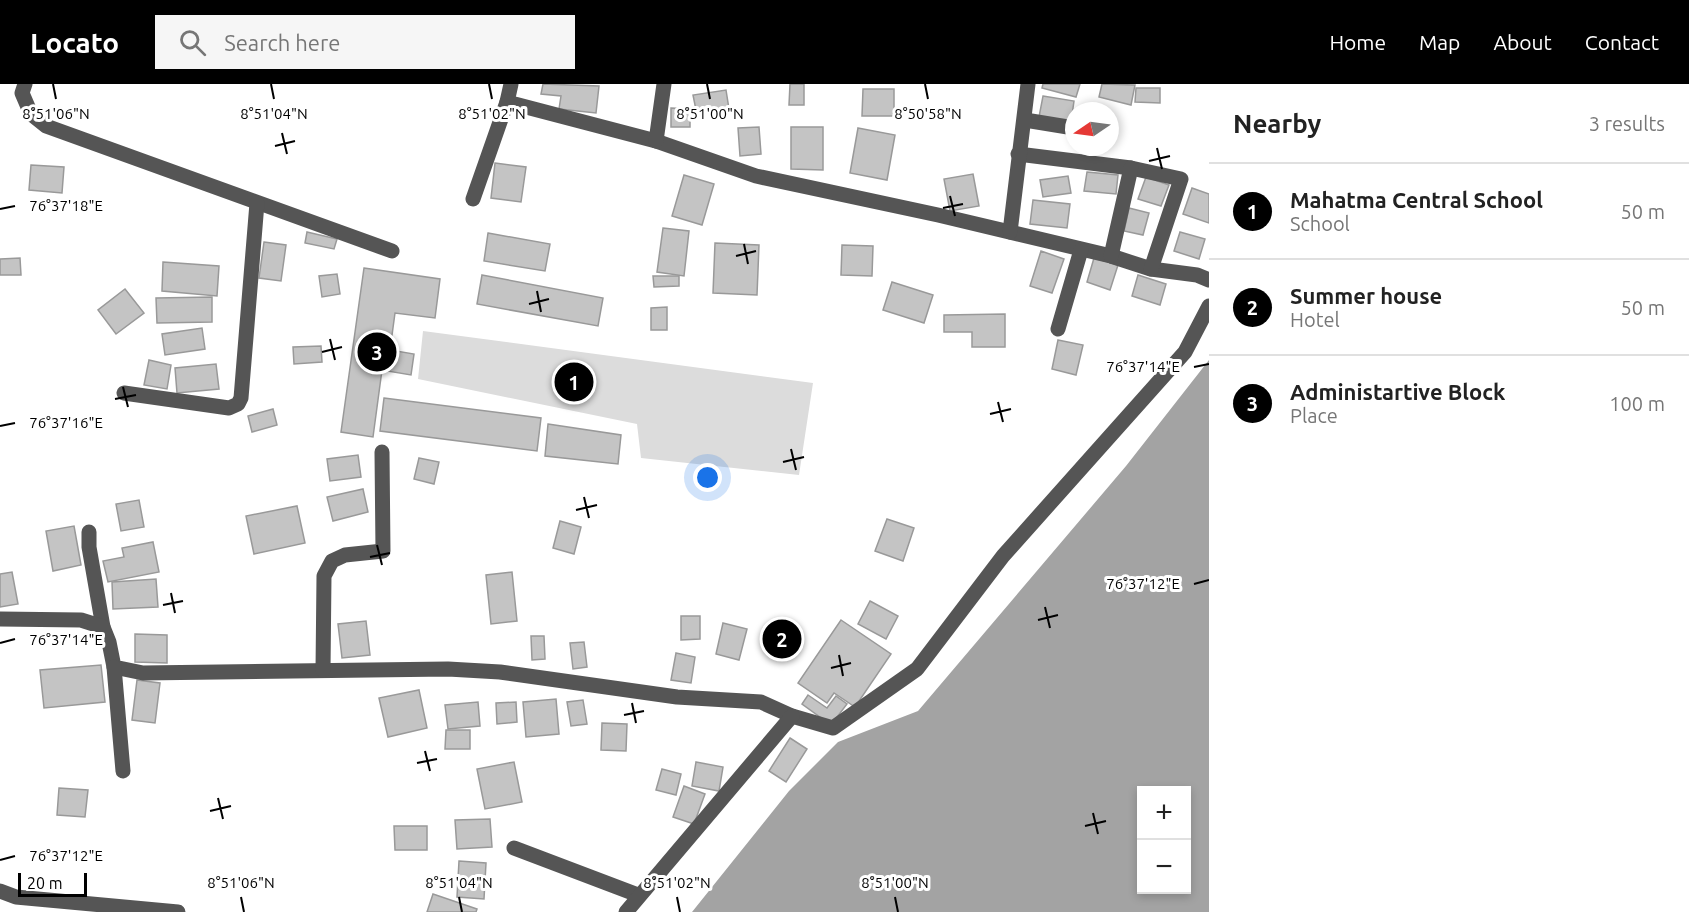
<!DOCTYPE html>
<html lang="en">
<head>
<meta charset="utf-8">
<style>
  body { margin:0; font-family:Ubuntu,sans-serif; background:#f6f6f6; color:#222 }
  .controls { position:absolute; right:18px; bottom:18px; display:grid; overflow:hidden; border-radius:0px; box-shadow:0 3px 9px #0003 }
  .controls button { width:54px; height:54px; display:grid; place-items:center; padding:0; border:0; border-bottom:2px solid #e0e0e0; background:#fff; color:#222; font:30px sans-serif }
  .compass { position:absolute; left:1065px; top:18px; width:54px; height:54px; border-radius:50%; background:#fff; box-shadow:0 3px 9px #0003; rotate:257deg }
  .scale { position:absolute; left:18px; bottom:15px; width:69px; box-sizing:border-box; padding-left:6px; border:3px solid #000; border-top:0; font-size:16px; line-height:21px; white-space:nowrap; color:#000; -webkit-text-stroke:4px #fff; paint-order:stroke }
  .you { position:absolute; left:708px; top:394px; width:21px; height:21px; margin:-15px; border:4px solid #fff; border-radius:50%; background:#1a73e8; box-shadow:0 0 0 9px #1a73e833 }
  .badge { display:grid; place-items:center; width:39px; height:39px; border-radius:50%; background:#000; color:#fff; font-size:20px; font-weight:700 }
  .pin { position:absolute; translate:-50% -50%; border:3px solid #fff; box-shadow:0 2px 6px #0006 }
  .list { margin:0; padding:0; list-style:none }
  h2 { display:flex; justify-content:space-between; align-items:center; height:78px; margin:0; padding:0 24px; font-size:26px }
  h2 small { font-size:20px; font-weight:400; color:#767676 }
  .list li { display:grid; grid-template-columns:39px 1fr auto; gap:18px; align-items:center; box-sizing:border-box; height:96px; padding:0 24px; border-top:2px solid #e0e0e0 }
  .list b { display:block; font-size:22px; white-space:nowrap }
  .list p { margin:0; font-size:20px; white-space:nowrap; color:#767676 }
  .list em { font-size:20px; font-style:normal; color:#767676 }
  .icon { flex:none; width:33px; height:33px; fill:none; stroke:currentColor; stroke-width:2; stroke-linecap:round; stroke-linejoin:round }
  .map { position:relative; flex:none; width:1209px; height:828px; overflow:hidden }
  header { display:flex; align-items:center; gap:36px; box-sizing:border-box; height:84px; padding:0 30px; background:#000; color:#fff }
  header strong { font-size:28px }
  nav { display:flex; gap:33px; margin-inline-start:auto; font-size:21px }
  .search { width:420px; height:54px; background:#f6f6f6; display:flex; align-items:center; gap:15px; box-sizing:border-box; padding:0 21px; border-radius:0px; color:#767676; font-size:22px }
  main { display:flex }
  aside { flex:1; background:#fff }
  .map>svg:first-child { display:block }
  .green { fill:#dcdcdc }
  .water { fill:#a3a3a3; fill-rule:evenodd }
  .building { fill:#c4c4c4; stroke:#999; stroke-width:1.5 }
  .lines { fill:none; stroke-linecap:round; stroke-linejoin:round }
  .minor { stroke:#555; stroke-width:15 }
  .ticks { fill:none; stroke:#000; stroke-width:2 }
  .ticks-label { font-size:15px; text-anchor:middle; fill:#000; stroke:#fff; stroke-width:6; stroke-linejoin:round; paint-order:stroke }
</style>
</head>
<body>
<header>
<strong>Locato</strong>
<div class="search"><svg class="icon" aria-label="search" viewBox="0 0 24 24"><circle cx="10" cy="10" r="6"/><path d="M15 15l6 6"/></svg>Search here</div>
<nav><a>Home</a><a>Map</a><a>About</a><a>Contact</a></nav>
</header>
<main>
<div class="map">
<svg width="1209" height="828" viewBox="0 0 1209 828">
  <rect width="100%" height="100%" fill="#fff"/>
  <path class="green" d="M 423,247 L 813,299 L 799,391 L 641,374 L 637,340 L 418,295 Z"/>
  <path class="water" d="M 1209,276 L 1209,828 L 692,828 L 789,707 L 838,658 L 918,627 L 1126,382 ZM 1142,706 L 1186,706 L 1186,806 L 1142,806 Z"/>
  <g class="building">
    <path d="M 543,0 L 599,2 L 596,29 L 559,25 L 561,12 L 541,10 Z"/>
    <path d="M 790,0 L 804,0 L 804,21 L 789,21 Z"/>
    <path d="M 1043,0 L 1080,0 L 1076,13 L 1042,4 Z"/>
    <path d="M 1102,0 L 1135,1 L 1131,21 L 1099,13 Z"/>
    <path d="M 1136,4 L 1160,4 L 1160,19 L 1135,18 Z"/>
    <path d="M 863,5 L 894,5 L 894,32 L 862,32 Z"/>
    <path d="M 726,6 L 729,25 L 697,31 L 693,11 Z"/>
    <path d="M 1043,12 L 1074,17 L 1071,38 L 1039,33 Z"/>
    <path d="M 671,24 L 690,25 L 690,43 L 671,43 Z"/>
    <path d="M 759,43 L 761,70 L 740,72 L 738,44 Z"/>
    <path d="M 791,43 L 823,43 L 823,86 L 791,85 Z"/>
    <path d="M 858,44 L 895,51 L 887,96 L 850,89 Z"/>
    <path d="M 495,79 L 526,83 L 521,118 L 491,114 Z"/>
    <path d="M 31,81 L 64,83 L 62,109 L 29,106 Z"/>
    <path d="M 1087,88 L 1118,91 L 1116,110 L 1084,107 Z"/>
    <path d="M 973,90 L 979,122 L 950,127 L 944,95 Z"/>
    <path d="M 684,91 L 714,100 L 702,141 L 672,132 Z"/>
    <path d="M 1068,92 L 1071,109 L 1043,113 L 1040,96 Z"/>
    <path d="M 1146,93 L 1169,101 L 1161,122 L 1138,115 Z"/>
    <path d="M 1192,104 L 1209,110 L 1209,139 L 1183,130 Z"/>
    <path d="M 1033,116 L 1070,120 L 1067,144 L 1030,140 Z"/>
    <path d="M 1129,124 L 1149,129 L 1143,151 L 1124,147 Z"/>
    <path d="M 663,144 L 689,147 L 684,192 L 657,188 Z"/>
    <path d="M 307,148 L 337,155 L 334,165 L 305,159 Z"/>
    <path d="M 1180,148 L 1205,155 L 1199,175 L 1174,167 Z"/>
    <path d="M 488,149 L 550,160 L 545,187 L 484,177 Z"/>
    <path d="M 264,158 L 286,161 L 281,197 L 259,194 Z"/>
    <path d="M 715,159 L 759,161 L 757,211 L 713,209 Z"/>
    <path d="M 842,161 L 873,162 L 872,192 L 841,191 Z"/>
    <path d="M 1041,167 L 1064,175 L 1052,209 L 1030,202 Z"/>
    <path d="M 20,174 L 21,191 L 0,191 L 0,175 Z"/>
    <path d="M 1094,174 L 1118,181 L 1110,206 L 1087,198 Z"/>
    <path d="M 163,178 L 219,182 L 217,212 L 162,207 Z"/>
    <path d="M 364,184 L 440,195 L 435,234 L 395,229 L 390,266 L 414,270 L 411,291 L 382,286 L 373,353 L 341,348 Z"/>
    <path d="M 337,190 L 340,210 L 322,213 L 319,192 Z"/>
    <path d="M 482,191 L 603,214 L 598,242 L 477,220 Z"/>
    <path d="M 1138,191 L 1166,200 L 1160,221 L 1132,212 Z"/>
    <path d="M 653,192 L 679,192 L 679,202 L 654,203 Z"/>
    <path d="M 892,198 L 933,211 L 924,239 L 883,226 Z"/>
    <path d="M 125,205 L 144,229 L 116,250 L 98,226 Z"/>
    <path d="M 212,213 L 212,238 L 157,239 L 156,214 Z"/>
    <path d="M 667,223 L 667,246 L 651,246 L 651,224 Z"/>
    <path d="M 1005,230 L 1005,263 L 972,263 L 972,248 L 944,248 L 944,231 Z"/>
    <path d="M 202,244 L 205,265 L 165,271 L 162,250 Z"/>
    <path d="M 1058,256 L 1083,261 L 1076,291 L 1052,285 Z"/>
    <path d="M 321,262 L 322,278 L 294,280 L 293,263 Z"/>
    <path d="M 149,276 L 171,281 L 167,305 L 144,301 Z"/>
    <path d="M 216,280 L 219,305 L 177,309 L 175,284 Z"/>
    <path d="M 384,314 L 541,334 L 537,367 L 380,347 Z"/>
    <path d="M 273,325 L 277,341 L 252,348 L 248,332 Z"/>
    <path d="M 548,340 L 621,351 L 618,380 L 545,372 Z"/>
    <path d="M 358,371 L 361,393 L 330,397 L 327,375 Z"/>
    <path d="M 419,374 L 439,378 L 434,400 L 414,395 Z"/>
    <path d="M 363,405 L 368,428 L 333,437 L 327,413 Z"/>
    <path d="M 139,416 L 144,443 L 121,447 L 116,420 Z"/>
    <path d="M 297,422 L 305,459 L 254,470 L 246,432 Z"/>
    <path d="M 887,435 L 914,444 L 903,477 L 875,467 Z"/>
    <path d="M 560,437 L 581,443 L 574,470 L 553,464 Z"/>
    <path d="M 74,442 L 81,481 L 53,487 L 46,447 Z"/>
    <path d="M 153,458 L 159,488 L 108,498 L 103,477 L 124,473 L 122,464 Z"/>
    <path d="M 12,488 L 18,520 L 0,523 L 0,490 Z"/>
    <path d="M 512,488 L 517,537 L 491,540 L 486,491 Z"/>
    <path d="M 156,495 L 158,523 L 113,525 L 112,498 Z"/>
    <path d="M 870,517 L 898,532 L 886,555 L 858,540 Z"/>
    <path d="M 681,532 L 700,532 L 700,555 L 681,556 Z"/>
    <path d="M 841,536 L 891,570 L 855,623 L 834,609 L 827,619 L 798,599 Z"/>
    <path d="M 366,537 L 370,571 L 342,574 L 338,540 Z"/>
    <path d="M 723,539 L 747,545 L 739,576 L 716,570 Z"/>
    <path d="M 135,550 L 167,551 L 167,579 L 135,578 Z"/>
    <path d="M 531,552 L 544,552 L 545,575 L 532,576 Z"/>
    <path d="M 584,558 L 587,583 L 573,585 L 570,559 Z"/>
    <path d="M 676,569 L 695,573 L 691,599 L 671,596 Z"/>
    <path d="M 101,581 L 105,618 L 44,624 L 40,586 Z"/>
    <path d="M 137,596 L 160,599 L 155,639 L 132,636 Z"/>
    <path d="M 419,606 L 427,644 L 388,653 L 379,614 Z"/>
    <path d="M 808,611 L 827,624 L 836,612 L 847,620 L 831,641 L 802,620 Z"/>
    <path d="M 556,615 L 559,650 L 526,653 L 523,618 Z"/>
    <path d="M 583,616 L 587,640 L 571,642 L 567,618 Z"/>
    <path d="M 478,618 L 480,642 L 448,645 L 445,621 Z"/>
    <path d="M 516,618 L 517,638 L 497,640 L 496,619 Z"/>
    <path d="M 602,639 L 627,640 L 626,667 L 601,666 Z"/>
    <path d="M 446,646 L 470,646 L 470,665 L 445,665 Z"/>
    <path d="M 790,654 L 807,665 L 786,698 L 769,687 Z"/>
    <path d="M 514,678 L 522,718 L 485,725 L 477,685 Z"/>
    <path d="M 696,678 L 723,683 L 719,707 L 692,702 Z"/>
    <path d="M 662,685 L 681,690 L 676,711 L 656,706 Z"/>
    <path d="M 684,702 L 705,710 L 694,740 L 673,733 Z"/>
    <path d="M 59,704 L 88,706 L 85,733 L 57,731 Z"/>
    <path d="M 490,735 L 492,763 L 457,765 L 455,736 Z"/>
    <path d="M 394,742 L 427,742 L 427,766 L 395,766 Z"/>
    <path d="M 459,777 L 486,779 L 484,815 L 457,813 Z"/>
    <path d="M 433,810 L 477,825 L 476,828 L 427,828 Z"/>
  </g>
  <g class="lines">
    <g class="minor">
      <path d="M 25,0 L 22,9 L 31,30 L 46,42 L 392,167"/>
      <path d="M 511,0 L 507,18 L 656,57 L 756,92 L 938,131 L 1111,172 L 1151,185 L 1197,191 L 1209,196"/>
      <path d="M 1025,36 L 1074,44"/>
      <path d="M 656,57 L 664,0"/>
      <path d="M 1018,70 L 1131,84 L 1181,95 L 1151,185"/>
      <path d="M 473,115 L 507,18"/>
      <path d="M 1010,148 L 1028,0"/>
      <path d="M 1111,172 L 1131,84"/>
      <path d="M 1058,245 L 1081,166"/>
      <path d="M 124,309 L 229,324 L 238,320 L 241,314 L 257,119"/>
      <path d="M 89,448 L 89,463 L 103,543"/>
      <path d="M 0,535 L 81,536 L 103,543 L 109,558 L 114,583 L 143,589 L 448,585 L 500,588 L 677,613 L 761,618 L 792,632 L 833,644 L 917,585 L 1003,472 L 1185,268 L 1209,222"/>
      <path d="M 114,583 L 123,687"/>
      <path d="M 323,586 L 324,492 L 332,477 L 345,471 L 383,467 L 382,368"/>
      <path d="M 514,764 L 638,811"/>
      <path d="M 0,807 L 16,813 L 178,828"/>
      <path d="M 626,828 L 792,632"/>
    </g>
  </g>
  <path class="ticks" d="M 53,0 L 56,15M 271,0 L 274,15M 489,0 L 492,15M 707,0 L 710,15M 925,0 L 928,15M 282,49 L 287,70M 275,62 L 295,57M 1157,64 L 1162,85M 1149,77 L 1170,72M 950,112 L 955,132M 943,124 L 963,120M 0,125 L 15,122M 744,160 L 748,180M 736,172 L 756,167M 537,207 L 541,228M 529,220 L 549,215M 330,255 L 335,276M 322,268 L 342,263M 1194,283 L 1209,280M 123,303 L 128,323M 115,315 L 136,311M 998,318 L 1003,338M 990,330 L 1011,325M 0,342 L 15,339M 791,365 L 796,386M 783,378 L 804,373M 584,413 L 589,434M 576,426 L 597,421M 377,461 L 382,481M 370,473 L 390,469M 1194,500 L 1209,496M 171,509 L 175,529M 163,521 L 183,517M 1045,523 L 1050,544M 1038,536 L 1058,531M 0,559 L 15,555M 839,571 L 843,592M 831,584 L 851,579M 632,619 L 636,639M 624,631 L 644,627M 425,667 L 430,687M 417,679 L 437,675M 218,714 L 223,735M 210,727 L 231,722M 1093,729 L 1098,750M 1085,742 L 1106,737M 0,776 L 15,772M 241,813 L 244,828M 459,813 L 462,828M 677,813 L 680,828M 895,813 L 898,828"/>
  <g class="ticks-label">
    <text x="56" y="35">8°51'06"N</text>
    <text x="274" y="35">8°51'04"N</text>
    <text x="492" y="35">8°51'02"N</text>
    <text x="710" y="35">8°51'00"N</text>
    <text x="928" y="35">8°50'58"N</text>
    <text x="66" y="127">76°37'18"E</text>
    <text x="1143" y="288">76°37'14"E</text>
    <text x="66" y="344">76°37'16"E</text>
    <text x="1143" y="505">76°37'12"E</text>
    <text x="66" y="561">76°37'14"E</text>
    <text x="66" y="777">76°37'12"E</text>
    <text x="241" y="804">8°51'06"N</text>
    <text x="459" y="804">8°51'04"N</text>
    <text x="677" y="804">8°51'02"N</text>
    <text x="895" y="804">8°51'00"N</text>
  </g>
</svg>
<div class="controls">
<button>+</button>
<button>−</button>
</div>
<svg class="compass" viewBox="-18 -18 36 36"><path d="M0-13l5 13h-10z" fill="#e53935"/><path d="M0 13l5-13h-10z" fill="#767676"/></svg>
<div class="scale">20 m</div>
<div class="you"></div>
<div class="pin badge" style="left:574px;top:298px">1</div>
<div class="pin badge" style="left:782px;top:555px">2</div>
<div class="pin badge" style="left:377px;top:268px">3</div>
</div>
<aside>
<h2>Nearby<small>3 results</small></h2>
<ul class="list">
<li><span class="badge">1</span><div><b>Mahatma Central School</b><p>School</p></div><em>50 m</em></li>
<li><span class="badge">2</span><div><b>Summer house</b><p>Hotel</p></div><em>50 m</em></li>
<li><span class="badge">3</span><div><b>Administartive Block</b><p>Place</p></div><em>100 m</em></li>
</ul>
</aside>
</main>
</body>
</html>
